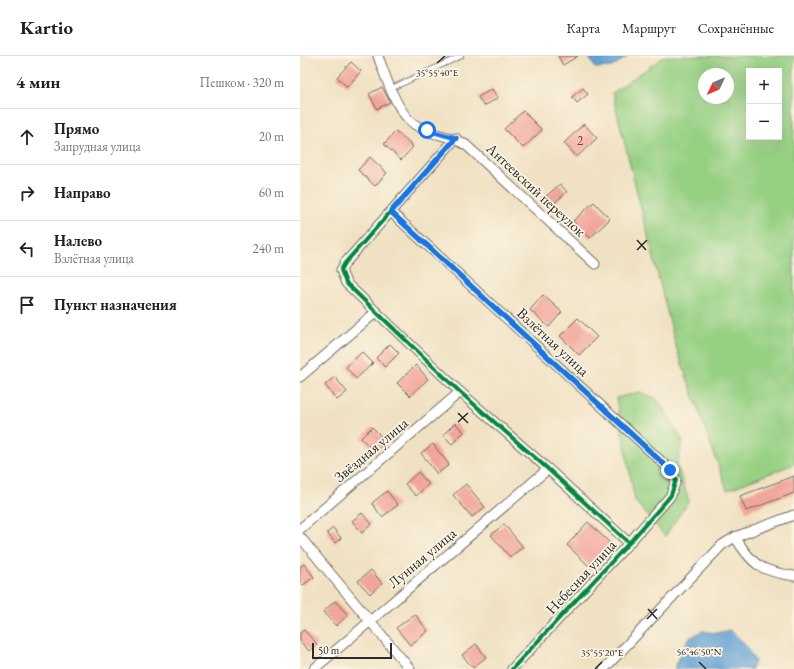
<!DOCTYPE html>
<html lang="ru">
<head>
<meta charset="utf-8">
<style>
  body { margin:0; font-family:"EB Garamond",serif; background:#f6f6f6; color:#202124 }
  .controls { position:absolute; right:12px; top:12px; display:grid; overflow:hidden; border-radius:0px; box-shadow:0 4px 16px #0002 }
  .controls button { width:36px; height:36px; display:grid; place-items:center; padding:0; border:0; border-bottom:1px solid #e0e0e0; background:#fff; color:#202124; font:20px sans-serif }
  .compass { position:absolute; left:398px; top:12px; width:36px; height:36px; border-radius:50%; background:#fff; box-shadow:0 4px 16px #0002; rotate:226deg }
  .scale { position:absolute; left:12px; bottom:10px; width:80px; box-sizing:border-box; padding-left:4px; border:2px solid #2b2b2b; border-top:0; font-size:11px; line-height:14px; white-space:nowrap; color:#2b2b2b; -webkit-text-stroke:3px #fcf5e5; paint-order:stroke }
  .stop { position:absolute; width:12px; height:12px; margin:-9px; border:3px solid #1a73e8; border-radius:50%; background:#fff }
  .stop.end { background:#1a73e8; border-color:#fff; box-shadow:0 1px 4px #0008 }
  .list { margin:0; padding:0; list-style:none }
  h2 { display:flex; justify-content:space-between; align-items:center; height:52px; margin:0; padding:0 16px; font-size:17px }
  h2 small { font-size:13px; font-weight:400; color:#757577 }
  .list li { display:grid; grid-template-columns:26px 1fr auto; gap:12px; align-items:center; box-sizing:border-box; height:56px; padding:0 16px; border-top:1px solid #e0e0e0 }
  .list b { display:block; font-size:15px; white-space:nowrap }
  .list p { margin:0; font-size:13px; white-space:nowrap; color:#757577 }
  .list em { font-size:13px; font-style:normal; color:#757577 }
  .icon { flex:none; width:22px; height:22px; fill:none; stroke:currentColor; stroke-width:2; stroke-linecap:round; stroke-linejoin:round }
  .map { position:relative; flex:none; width:494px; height:613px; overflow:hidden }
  header { display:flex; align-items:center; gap:24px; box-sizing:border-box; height:56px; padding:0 20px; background:#fff; border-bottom:1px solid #e0e0e0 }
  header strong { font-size:19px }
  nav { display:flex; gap:22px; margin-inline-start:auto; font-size:14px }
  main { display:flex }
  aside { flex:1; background:#fff }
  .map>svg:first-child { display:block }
  .green { fill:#96d083; stroke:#607e57; fill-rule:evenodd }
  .water { fill:#61a0d3; stroke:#46667f }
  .building { fill:#f2a59a }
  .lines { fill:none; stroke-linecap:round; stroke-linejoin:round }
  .lane-casing { stroke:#706b60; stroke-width:6 }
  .street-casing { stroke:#706b60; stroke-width:11 }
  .lane { stroke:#fff; stroke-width:4.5 }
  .street { stroke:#fff; stroke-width:9 }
  .cycleway-casing { stroke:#fcf5e5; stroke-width:6 }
  .cycleway { stroke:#00873e; stroke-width:4 }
  .route { stroke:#1a73e8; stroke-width:5 }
  .ticks { fill:none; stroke:#2b2b2b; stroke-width:1.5 }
  .labels { text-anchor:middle; stroke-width:3.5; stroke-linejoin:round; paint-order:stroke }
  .number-label { font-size:13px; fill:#5d4a47 }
  .street-label { font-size:15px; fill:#2b2b2b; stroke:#fcf5e5 }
  .ticks-label { font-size:10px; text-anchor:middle; fill:#2b2b2b; stroke:#fcf5e5; stroke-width:3.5; stroke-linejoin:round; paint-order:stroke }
</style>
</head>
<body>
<header>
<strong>Kartio</strong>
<nav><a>Карта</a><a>Маршрут</a><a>Сохранённые</a></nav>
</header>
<main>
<aside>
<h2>4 мин<small>Пешком · 320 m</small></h2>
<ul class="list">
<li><svg class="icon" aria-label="ahead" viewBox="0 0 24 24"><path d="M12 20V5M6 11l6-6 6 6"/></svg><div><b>Прямо</b><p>Запрудная улица</p></div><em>20 m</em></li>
<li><svg class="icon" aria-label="right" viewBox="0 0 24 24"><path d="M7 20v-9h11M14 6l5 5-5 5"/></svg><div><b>Направо</b></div><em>60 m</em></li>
<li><svg class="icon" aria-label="left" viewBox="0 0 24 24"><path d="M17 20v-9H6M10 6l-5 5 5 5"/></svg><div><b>Налево</b><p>Взлётная улица</p></div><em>240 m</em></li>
<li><svg class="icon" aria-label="arrive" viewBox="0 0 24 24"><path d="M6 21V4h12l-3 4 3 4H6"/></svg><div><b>Пункт назначения</b></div></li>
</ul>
</aside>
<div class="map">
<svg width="494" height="613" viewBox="0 0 494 613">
  <rect width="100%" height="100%" fill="#fcf5e5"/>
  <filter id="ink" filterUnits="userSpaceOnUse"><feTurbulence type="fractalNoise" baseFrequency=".025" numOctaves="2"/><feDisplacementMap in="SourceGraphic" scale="8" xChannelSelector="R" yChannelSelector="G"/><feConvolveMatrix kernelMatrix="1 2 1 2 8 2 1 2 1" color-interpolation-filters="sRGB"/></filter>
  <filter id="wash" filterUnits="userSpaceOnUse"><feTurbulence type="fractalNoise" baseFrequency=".012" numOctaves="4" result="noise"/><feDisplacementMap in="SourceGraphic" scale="16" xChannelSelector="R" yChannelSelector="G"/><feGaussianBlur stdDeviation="0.9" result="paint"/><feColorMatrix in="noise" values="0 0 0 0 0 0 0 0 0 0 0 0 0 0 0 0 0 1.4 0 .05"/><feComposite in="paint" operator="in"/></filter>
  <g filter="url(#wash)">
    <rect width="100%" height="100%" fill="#f0e1c2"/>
    <g class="green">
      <path d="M 365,0 L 494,0 L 494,408 L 427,434 L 376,291 L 312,37 ZM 449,15 L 479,15 L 479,81 L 449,81 ZM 404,18 L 428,18 L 428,42 L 404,42 Z"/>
      <path d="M 340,336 L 357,343 L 370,363 L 383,386 L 377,409 L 389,445 L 365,480 L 335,445 L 316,342 Z"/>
    </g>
    <g class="water">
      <path d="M 290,0 L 328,0 L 312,11 L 295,12 L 290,3 Z"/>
      <path d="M 430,574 L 443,586 L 455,605 L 452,613 L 374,613 L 388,583 L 402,575 L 417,577 Z"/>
    </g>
    <g id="blocks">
      <g class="building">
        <path d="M 258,0 L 278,0 L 263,9 Z"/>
        <path d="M 51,6 L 61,15 L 47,31 L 37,21 Z"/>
        <path d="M 82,31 L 90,46 L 77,53 L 69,38 Z"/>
        <path d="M 283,32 L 288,38 L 277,47 L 272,41 Z"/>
        <path d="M 192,33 L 198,42 L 184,50 L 178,41 Z"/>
        <path d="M 223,55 L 242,74 L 223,92 L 204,73 Z"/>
        <path d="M 284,68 L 297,82 L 277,101 L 264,87 Z"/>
        <path d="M 96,75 L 113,91 L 101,104 L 84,88 Z"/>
        <path d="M 70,101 L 87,117 L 75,130 L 58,114 Z"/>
        <path d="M 260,128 L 267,136 L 251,150 L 244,142 Z"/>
        <path d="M 294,146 L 310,163 L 290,182 L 273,165 Z"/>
        <path d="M 243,239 L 262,256 L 249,271 L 230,254 Z"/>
        <path d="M 278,262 L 297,281 L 279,299 L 260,280 Z"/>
        <path d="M 90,288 L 99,297 L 85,311 L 76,302 Z"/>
        <path d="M 62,296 L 73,307 L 56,323 L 46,311 Z"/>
        <path d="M 116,309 L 128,323 L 110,340 L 97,327 Z"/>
        <path d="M 35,321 L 47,336 L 37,344 L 25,329 Z"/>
        <path d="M 155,367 L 164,376 L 152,388 L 143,379 Z"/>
        <path d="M 72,371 L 86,385 L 75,396 L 61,382 Z"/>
        <path d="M 133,388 L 149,409 L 137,418 L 121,397 Z"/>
        <path d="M 118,416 L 129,428 L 116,440 L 105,428 Z"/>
        <path d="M 494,420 L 494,437 L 446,455 L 440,440 Z"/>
        <path d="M 166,428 L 185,451 L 172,461 L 153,439 Z"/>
        <path d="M 87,435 L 98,449 L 82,461 L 72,447 Z"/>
        <path d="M 62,457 L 72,468 L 62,477 L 52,465 Z"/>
        <path d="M 288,466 L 313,490 L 291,512 L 267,489 Z"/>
        <path d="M 204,468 L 223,491 L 210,501 L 191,479 Z"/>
        <path d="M 33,472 L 41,482 L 35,487 L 27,477 Z"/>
        <path d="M 4,508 L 14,521 L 3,529 L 0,526 L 0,511 Z"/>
        <path d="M 71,514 L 82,527 L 70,538 L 58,525 Z"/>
        <path d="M 35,545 L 48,559 L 36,570 L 23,556 Z"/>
        <path d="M 115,558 L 128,575 L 110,589 L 96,572 Z"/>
        <path d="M 4,574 L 17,588 L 9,595 L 0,585 L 0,577 Z"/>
        <path d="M 176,588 L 186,601 L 173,612 L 162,599 Z"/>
      </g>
    </g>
  </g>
  <g filter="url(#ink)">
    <use href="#blocks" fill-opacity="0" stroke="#706b60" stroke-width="1"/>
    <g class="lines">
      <g class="lane-casing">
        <path id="lane" d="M 90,33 L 161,0"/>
      </g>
      <g class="street-casing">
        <g id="street">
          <path d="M 78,0 C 85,19 97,57 114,68 C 117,70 121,72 125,74 C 139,80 152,80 166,89 L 295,208"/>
          <path d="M 156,82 L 45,207 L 41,214 L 46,227 L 160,336 L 248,413 L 329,487"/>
          <path d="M 91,156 L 362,406 L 370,414 L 376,424 L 371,439 L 367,444 L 329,487 L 212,613"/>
          <path d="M 0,321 L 76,256"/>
          <path d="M 0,473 L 160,336"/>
          <path d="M 0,481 L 110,613"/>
          <path d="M 435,481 C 453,510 461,515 494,520"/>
          <path d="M 14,613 L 248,413"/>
          <path d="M 304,613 L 422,489 L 435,481 L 494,459"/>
        </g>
      </g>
      <use href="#lane" class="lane"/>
      <use href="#street" class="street"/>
      <g class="cycleway-casing">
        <g id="cycleway">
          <path d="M 156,82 L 45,207 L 41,214 L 46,227 L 160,336 L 248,413 L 329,487"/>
          <path d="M 91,156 L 362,406 L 370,414 L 376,424 L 371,439 L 367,444 L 329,487 L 212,613"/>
        </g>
      </g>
      <use href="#cycleway" class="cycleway"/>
    </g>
  </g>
  <g class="lines" filter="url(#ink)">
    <path class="route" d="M 127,74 L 156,82 L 91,156 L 370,414"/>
  </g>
  <path class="ticks" d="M 137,7 L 145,0M 337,184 L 346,194M 337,194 L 347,184M 158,357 L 168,367M 158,366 L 168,357M 348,553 L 357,563M 347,563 L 357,553M 399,606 L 406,613M 295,613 L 302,606"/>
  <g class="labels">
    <g class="number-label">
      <text x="280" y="89">2</text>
    </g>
    <g class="street-label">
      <text transform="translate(236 134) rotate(43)" y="5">Антеевский переулок</text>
      <text transform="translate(253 286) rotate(43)" y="5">Взлётная улица</text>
      <text transform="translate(71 394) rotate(-40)" y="5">Звёздная улица</text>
      <text transform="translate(122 502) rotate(-40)" y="5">Лунная улица</text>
      <text transform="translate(281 521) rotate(-47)" y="5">Небесная улица</text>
    </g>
  </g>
  <g class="ticks-label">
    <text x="137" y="20">35°55'40"E</text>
    <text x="399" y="599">56°46'50"N</text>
    <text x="302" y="600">35°55'20"E</text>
  </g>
</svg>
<div class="controls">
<button>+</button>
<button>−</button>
</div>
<svg class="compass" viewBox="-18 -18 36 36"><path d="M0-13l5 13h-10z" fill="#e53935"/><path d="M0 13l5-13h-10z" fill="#757577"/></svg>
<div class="scale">50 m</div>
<div class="stop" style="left:127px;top:74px"></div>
<div class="stop end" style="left:370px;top:414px"></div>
</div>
</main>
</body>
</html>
